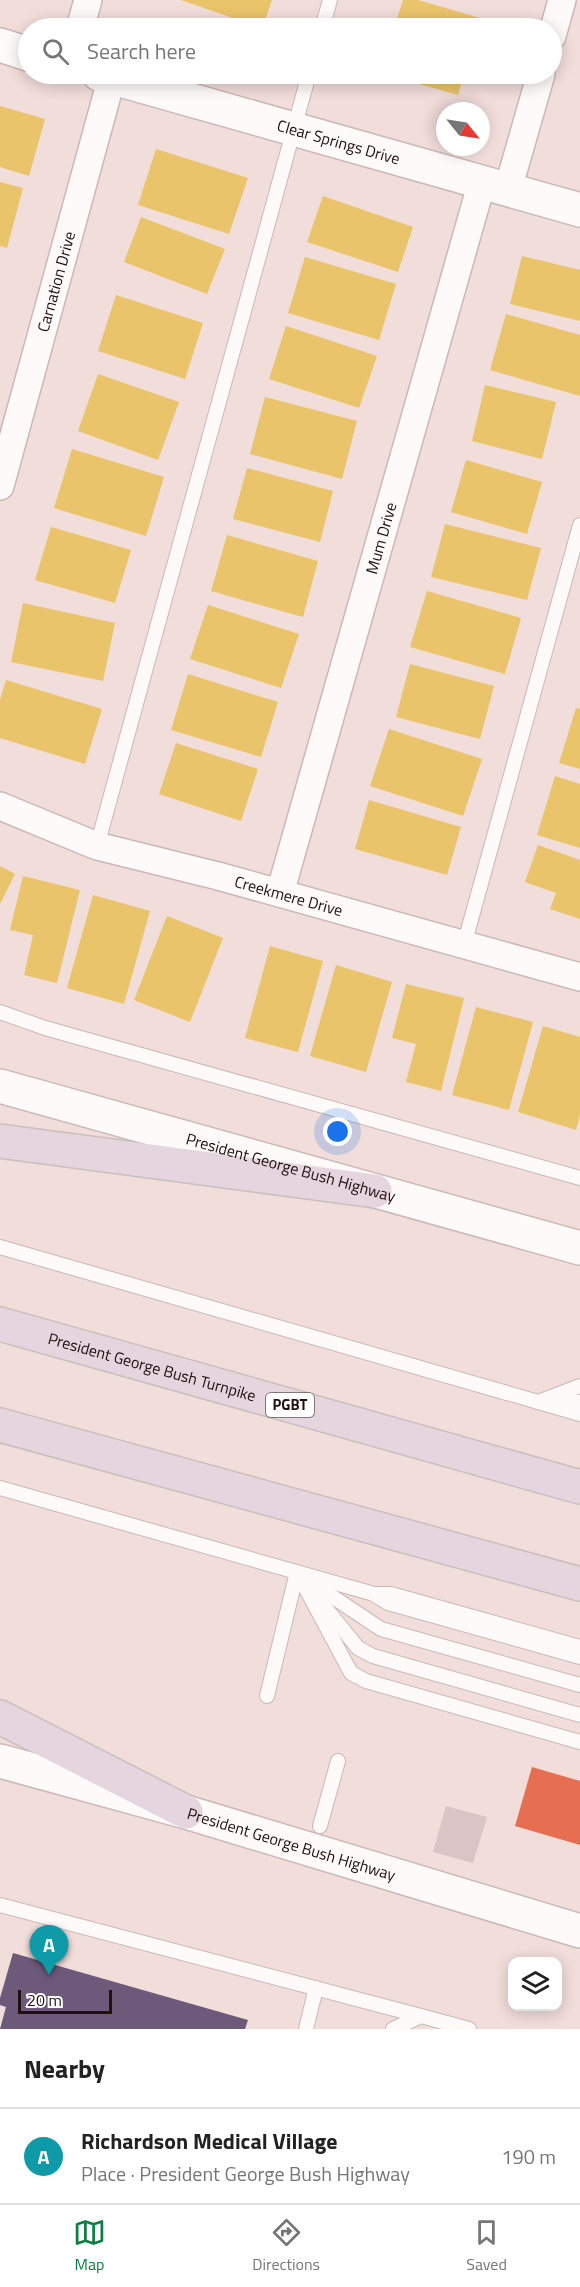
<!DOCTYPE html>
<html lang="en">
<head>
<meta charset="utf-8">
<style>
  body { margin:0; font-family:"Titillium Web",sans-serif; background:#f6f6f6; color:#222 }
  .controls { position:absolute; right:18px; bottom:18px; display:grid; overflow:hidden; border-radius:12px; box-shadow:0 3px 15px #0003 }
  .controls button { width:54px; height:54px; display:grid; place-items:center; padding:0; border:0; border-bottom:2px solid #e0e0e0; background:#fff; color:#222; font:30px sans-serif }
  .compass { position:absolute; left:436px; top:102px; width:54px; height:54px; border-radius:50%; background:#fff; box-shadow:0 3px 15px #0003; rotate:120deg }
  .scale { position:absolute; left:18px; bottom:15px; width:94px; box-sizing:border-box; padding-left:6px; border:3px solid #21110e; border-top:0; font-size:16px; line-height:21px; white-space:nowrap; color:#21110e; -webkit-text-stroke:4px #fff; paint-order:stroke }
  .you { position:absolute; left:338px; top:1132px; width:21px; height:21px; margin:-15px; border:4px solid #fff; border-radius:50%; background:#1a73e8; box-shadow:0 0 0 9px #1a73e833 }
  .badge { display:grid; place-items:center; width:39px; height:39px; border-radius:50%; background:#0b8043; color:#fff; font-size:20px; font-weight:700 }
  .pin { position:absolute; translate:-50% -50px; filter:drop-shadow(0 2px 3px #0008) }
  .pin::after { content:''; position:absolute; top:32px; width:21px; height:18px; background:inherit; clip-path:polygon(0 0,100% 0,50% 100%) }
  .list { margin:0; padding:0; list-style:none }
  h2 { display:flex; justify-content:space-between; align-items:center; height:78px; margin:0; padding:0 24px; font-size:26px }
  h2 small { font-size:20px; font-weight:400; color:#767676 }
  .list li { display:grid; grid-template-columns:39px 1fr auto; gap:18px; align-items:center; box-sizing:border-box; height:96px; padding:0 24px; border-top:2px solid #e0e0e0 }
  .list b { display:block; font-size:22px; white-space:nowrap }
  .list p { margin:0; font-size:20px; white-space:nowrap; color:#767676 }
  .list em { font-size:20px; font-style:normal; color:#767676 }
  .icon { flex:none; width:33px; height:33px; fill:none; stroke:currentColor; stroke-width:2; stroke-linecap:round; stroke-linejoin:round }
  .map { position:relative; flex:none; width:580px; height:2029px; overflow:hidden }
  .search { position:absolute; background:#fff; box-shadow:0 3px 15px #0003; left:18px; right:18px; top:18px; height:66px; display:flex; align-items:center; gap:15px; box-sizing:border-box; padding:0 21px; border-radius:33px; color:#767676; font-size:22px }
  .sheet { height:174px; background:#fff }
  nav { display:flex; justify-content:space-around; align-items:center; box-sizing:border-box; height:84px; border-top:2px solid #e0e0e0; background:#fff; font-size:16px; color:#767676 }
  nav a { display:grid; justify-items:center; gap:3px }
  nav .on { color:#0b8043 }
  .map>svg:first-child { display:block }
  .homes { fill:#e9c46a }
  .shops { fill:#e76f51 }
  .offices { fill:#6d597a }
  .building { fill:#d9c5c5 }
  .lines { fill:none; stroke-linecap:round; stroke-linejoin:round }
  .lane-casing { stroke:#cab9b6; stroke-width:16 }
  .street-casing { stroke:#cab9b6; stroke-width:30 }
  .secondary-casing { stroke:#cab9b6; stroke-width:36 }
  .highway-casing { stroke:#c9bfbd; stroke-width:36 }
  .lane { stroke:#fdfaf9; stroke-width:14 }
  .street { stroke:#fdfaf9; stroke-width:27 }
  .secondary { stroke:#fdfaf9; stroke-width:33 }
  .highway { stroke:#e4d5df; stroke-width:33 }
  .labels { text-anchor:middle; stroke-width:6; stroke-linejoin:round; paint-order:stroke }
  .shield { fill:#fff; stroke:#645856; stroke-width:1.5 }
  .shield-label { font-size:15px; font-weight:bold; fill:#21110e }
  .street-label { font-size:16px; fill:#21110e; stroke:#fff }
</style>
</head>
<body>
<div class="map">
<svg width="580" height="2029" viewBox="0 0 580 2029">
  <rect width="100%" height="100%" fill="#f1ddda"/>
  <g class="homes">
    <path d="M 181,0 L 272,0 L 262,28 Z"/>
    <path d="M 403,0 L 418,0 L 480,18 L 477,28 L 394,28 Z"/>
    <path d="M 384,74 L 464,74 L 458,95 Z"/>
    <path d="M 0,106 L 45,119 L 29,176 L 0,167 Z"/>
    <path d="M 156,149 L 248,178 L 229,234 L 138,205 Z"/>
    <path d="M 0,182 L 23,188 L 7,248 L 0,246 Z"/>
    <path d="M 323,196 L 413,227 L 398,272 L 307,242 Z"/>
    <path d="M 141,217 L 225,249 L 207,294 L 124,262 Z"/>
    <path d="M 522,256 L 580,270 L 580,321 L 510,304 Z"/>
    <path d="M 305,257 L 396,284 L 379,340 L 288,313 Z"/>
    <path d="M 116,295 L 203,323 L 185,379 L 98,351 Z"/>
    <path d="M 506,314 L 580,335 L 580,396 L 490,370 Z"/>
    <path d="M 286,326 L 377,356 L 359,408 L 269,379 Z"/>
    <path d="M 98,374 L 179,402 L 158,460 L 78,431 Z"/>
    <path d="M 485,385 L 556,402 L 542,459 L 472,441 Z"/>
    <path d="M 265,397 L 357,421 L 342,479 L 250,454 Z"/>
    <path d="M 72,449 L 164,477 L 146,536 L 54,508 Z"/>
    <path d="M 466,460 L 542,482 L 527,534 L 451,512 Z"/>
    <path d="M 247,468 L 333,491 L 320,542 L 233,519 Z"/>
    <path d="M 445,524 L 541,548 L 527,600 L 431,577 Z"/>
    <path d="M 51,527 L 131,550 L 115,603 L 35,580 Z"/>
    <path d="M 227,535 L 318,561 L 303,617 L 211,591 Z"/>
    <path d="M 427,591 L 521,618 L 505,674 L 410,647 Z"/>
    <path d="M 23,603 L 115,623 L 103,681 L 11,662 Z"/>
    <path d="M 208,605 L 299,634 L 281,688 L 190,659 Z"/>
    <path d="M 410,664 L 494,686 L 480,739 L 396,717 Z"/>
    <path d="M 188,674 L 278,702 L 261,757 L 171,730 Z"/>
    <path d="M 6,680 L 102,709 L 85,764 L 0,738 L 0,700 Z"/>
    <path d="M 576,708 L 580,709 L 580,769 L 559,763 Z"/>
    <path d="M 389,729 L 482,759 L 463,816 L 370,786 Z"/>
    <path d="M 176,743 L 258,769 L 241,821 L 159,794 Z"/>
    <path d="M 555,776 L 580,784 L 580,848 L 537,835 Z"/>
    <path d="M 369,800 L 461,827 L 447,875 L 355,849 Z"/>
    <path d="M 538,845 L 580,860 L 580,919 L 550,909 L 556,893 L 525,882 Z"/>
    <path d="M 0,866 L 15,874 L 0,904 Z"/>
    <path d="M 23,876 L 80,890 L 57,983 L 24,975 L 33,935 L 10,930 Z"/>
    <path d="M 93,895 L 150,911 L 124,1004 L 67,988 Z"/>
    <path d="M 167,916 L 223,938 L 190,1022 L 134,1000 Z"/>
    <path d="M 270,946 L 323,961 L 298,1052 L 245,1038 Z"/>
    <path d="M 336,965 L 392,982 L 366,1072 L 310,1056 Z"/>
    <path d="M 406,984 L 464,998 L 441,1091 L 406,1082 L 416,1044 L 392,1038 Z"/>
    <path d="M 476,1007 L 533,1022 L 509,1110 L 452,1095 Z"/>
    <path d="M 543,1026 L 580,1037 L 580,1115 L 576,1130 L 518,1112 Z"/>
  </g>
  <path class="shops" d="M 532,1767 L 580,1781 L 580,1845 L 515,1826 Z"/>
  <path class="offices" d="M 13,1953 L 248,2020 L 245,2029 L 0,2029 L 6,2007 L 0,2005 L 0,1998 Z"/>
  <path class="building" d="M 446,1806 L 487,1817 L 473,1863 L 433,1852 Z"/>
  <g class="lines">
    <g class="lane-casing">
      <g id="lane">
        <path d="M 322,28 L 330,0"/>
        <path d="M 97,846 L 309,74"/>
        <path d="M 464,945 L 580,525"/>
        <path d="M 0,1012 L 45,1028 L 580,1178"/>
        <path d="M 0,1247 L 580,1414"/>
        <path d="M 538,1402 L 580,1386"/>
        <path d="M 555,1402 L 580,1402"/>
        <path d="M 0,1488 L 374,1594 L 391,1594 L 580,1647"/>
        <path d="M 297,1572 L 351,1673 L 366,1681 L 580,1742"/>
        <path d="M 306,1579 L 381,1629 L 580,1685"/>
        <path d="M 375,1595 L 388,1603 L 580,1657"/>
        <path d="M 319,1600 L 358,1648 L 373,1656 L 580,1715"/>
        <path d="M 267,1696 L 297,1572"/>
        <path d="M 320,1826 L 338,1761"/>
        <path d="M 0,1905 L 421,2016"/>
        <path d="M 306,2029 L 316,1988"/>
        <path d="M 393,2029 L 421,2016 L 469,2029"/>
      </g>
    </g>
    <g class="street-casing">
      <g id="street">
        <path d="M 80,28 L 88,0"/>
        <path d="M 552,36 L 562,0"/>
        <path d="M 508,189 L 541,74"/>
        <path id="s1" d="M 0,486 L 112,77"/>
        <path id="s2" d="M 0,806 L 97,846 L 218,876 L 580,977"/>
        <path id="s3" d="M 280,893 L 482,182"/>
      </g>
    </g>
    <g class="secondary-casing">
      <g id="secondary">
        <path d="M 0,45 L 28,54"/>
        <path id="s4" d="M 99,74 L 580,210"/>
        <path id="s5" d="M 0,1086 L 580,1248"/>
        <path id="s6" d="M 0,1761 L 186,1812 L 580,1931"/>
      </g>
    </g>
    <g class="highway-casing">
      <g id="highway">
        <path d="M 0,1141 L 375,1191"/>
        <path id="s7" d="M 0,1324 L 580,1487"/>
        <path d="M 0,1425 L 580,1584"/>
        <path d="M 0,1717 L 186,1812"/>
      </g>
    </g>
    <use href="#lane" class="lane"/>
    <use href="#street" class="street"/>
    <use href="#secondary" class="secondary"/>
    <use href="#highway" class="highway"/>
  </g>
  <g class="labels">
    <rect class="shield" x="266" y="1393" width="48" height="24" rx="4.5"/>
    <g class="shield-label">
      <text x="290" y="1410">PGBT</text>
    </g>
    <g class="street-label">
      <text dy="6" stroke="none"><textPath href="#s4" startOffset="249">Clear Springs Drive</textPath></text>
      <text dy="6" stroke="none"><textPath href="#s1" startOffset="212">Carnation Drive</textPath></text>
      <text dy="6" stroke="none"><textPath href="#s3" startOffset="369">Mum Drive</textPath></text>
      <text dy="6" stroke="none"><textPath href="#s2" startOffset="303">Creekmere Drive</textPath></text>
      <text dy="6" stroke="none"><textPath href="#s5" startOffset="302">President George Bush Highway</textPath></text>
      <text dy="6" stroke="none"><textPath href="#s7" startOffset="158">President George Bush Turnpike</textPath></text>
      <text dy="6" stroke="none"><textPath href="#s6" startOffset="303">President George Bush Highway</textPath></text>
    </g>
  </g>
</svg>
<div class="controls">
<button><svg class="icon" aria-label="layers" viewBox="0 0 24 24"><path d="M12 4l9 5-9 5-9-5zM3 14l9 5 9-5"/></svg></button>
</div>
<svg class="compass" viewBox="-18 -18 36 36"><path d="M0-13l5 13h-10z" fill="#e53935"/><path d="M0 13l5-13h-10z" fill="#767676"/></svg>
<div class="scale">20 m</div>
<div class="you"></div>
<div class="pin badge" style="left:49px;top:1975px;background:#0f9aa8">A</div>
<div class="search"><svg class="icon" aria-label="search" viewBox="0 0 24 24"><circle cx="10" cy="10" r="6"/><path d="M15 15l6 6"/></svg>Search here</div>
</div>
<section class="sheet">
<h2>Nearby<small></small></h2>
<ul class="list">
<li><span class="badge" style="background:#0f9aa8">A</span><div><b>Richardson Medical Village</b><p>Place · President George Bush Highway</p></div><em>190 m</em></li>
</ul>
</section>
<nav>
<a class="on"><svg class="icon" aria-label="map" viewBox="0 0 24 24"><path d="M3 6l6-2 6 2 6-2v14l-6 2-6-2-6 2zM9 4v14M15 6v14"/></svg>Map</a>
<a><svg class="icon" aria-label="directions" viewBox="0 0 24 24"><path d="M12 3l9 9-9 9-9-9zM9 14v-3h6M13 9l2 2-2 2"/></svg>Directions</a>
<a><svg class="icon" aria-label="saved" viewBox="0 0 24 24"><path d="M7 4h10v16l-5-4-5 4z"/></svg>Saved</a>
</nav>
</body>
</html>
